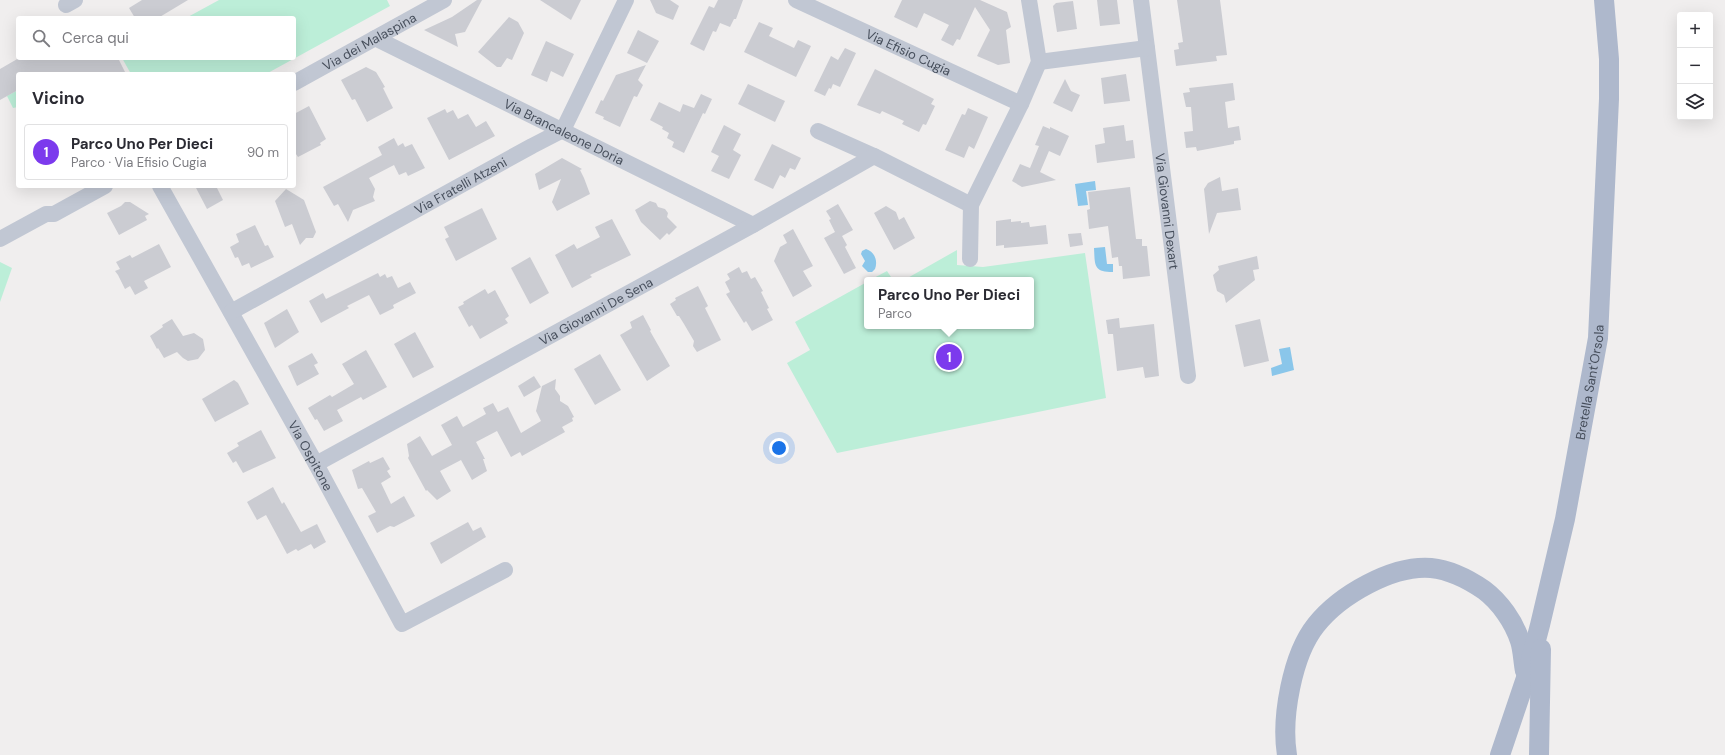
<!DOCTYPE html>
<html lang="it">
<head>
<meta charset="utf-8">
<style>
  body { margin:0; font-family:"DM Sans",sans-serif; background:#f2f2f3; color:#2b2b33 }
  .controls { position:absolute; right:12px; top:12px; display:grid; overflow:hidden; border-radius:4px; box-shadow:0 4px 16px #0002 }
  .controls button { width:36px; height:36px; display:grid; place-items:center; padding:0; border:0; border-bottom:1px solid #e1e1e2; background:#fff; color:#2b2b33; font:20px sans-serif }
  .you { position:absolute; left:779px; top:448px; width:14px; height:14px; margin:-10px; border:3px solid #fff; border-radius:50%; background:#1a73e8; box-shadow:0 0 0 6px #1a73e833 }
  .badge { display:grid; place-items:center; width:26px; height:26px; border-radius:50%; background:#7c3aed; color:#fff; font-size:13px; font-weight:700 }
  .pin { position:absolute; translate:-50% -50%; border:2px solid #fff; box-shadow:0 1px 4px #0006 }
  .popup { position:absolute; left:864px; top:277px; width:170px; height:52px; box-sizing:border-box; display:grid; place-content:center; border-radius:4px; background:#fff; filter:drop-shadow(0 1px 3px #0005); font-size:13px; white-space:nowrap; color:#7c7c81 }
  .popup b { font-size:15px; color:#2b2b33 }
  .popup::after { content:''; position:absolute; left:50%; top:100%; margin-left:-8px; border:8px solid transparent; border-top-color:#fff }
  .list { margin:0; padding:0; list-style:none }
  h2 { display:flex; justify-content:space-between; align-items:center; height:52px; margin:0; padding:0 16px; font-size:17px }
  h2 small { font-size:13px; font-weight:400; color:#7c7c81 }
  .list li { display:grid; grid-template-columns:26px 1fr auto; gap:12px; align-items:center; box-sizing:border-box; height:56px; margin:0 8px 8px; padding:0 8px; border:1px solid #e1e1e2; border-radius:4px }
  .list b { display:block; font-size:15px; white-space:nowrap }
  .list p { margin:0; font-size:13px; white-space:nowrap; color:#7c7c81 }
  .list em { font-size:13px; font-style:normal; color:#7c7c81 }
  .icon { flex:none; width:22px; height:22px; fill:none; stroke:currentColor; stroke-width:2; stroke-linecap:round; stroke-linejoin:round }
  .map { position:relative; flex:none; width:1725px; height:755px; overflow:hidden }
  .search { position:absolute; background:#fff; box-shadow:0 4px 16px #0002; left:16px; top:16px; width:280px; height:44px; display:flex; align-items:center; gap:10px; box-sizing:border-box; padding:0 14px; border-radius:4px; color:#7c7c81; font-size:15px }
  .panel { position:absolute; background:#fff; box-shadow:0 4px 16px #0002; left:16px; top:72px; width:280px; height:116px; border-radius:4px }
  .map>svg:first-child { display:block }
  .green { fill:#bceed8 }
  .water { fill:#8ac6ea }
  .building { fill:#cbccd2 }
  .lines { fill:none; stroke-linecap:round; stroke-linejoin:round }
  .minor { stroke:#c1c7d3; stroke-width:16 }
  .major { stroke:#aeb8cc; stroke-width:20 }
  .labels { text-anchor:middle; stroke-width:3; stroke-linejoin:round; paint-order:stroke }
  .street-label { font-size:13px; fill:#464e5b; stroke:#fff }
</style>
</head>
<body>
<div class="map">
<svg width="1725" height="755" viewBox="0 0 1725 755">
  <rect width="100%" height="100%" fill="#f0eeee"/>
  <g class="green">
    <path d="M 219,0 L 387,0 L 390,6 L 266,74 L 131,74 L 122,58 L 294,58 L 294,18 L 186,18 Z"/>
    <path d="M 18,90 L 18,107 L 13,108 L 7,96 Z"/>
    <path d="M 957,250 L 957,265 L 983,267 L 1085,253 L 1106,398 L 837,453 L 787,363 L 810,350 L 795,322 L 867,282 L 867,326 L 1031,326 L 1031,280 L 904,280 Z"/>
    <path d="M 0,262 L 12,268 L 0,302 Z"/>
    <path d="M 887,271 L 893,280 L 870,280 Z"/>
  </g>
  <g class="water">
    <path d="M 1095,181 L 1096,190 L 1086,191 L 1088,205 L 1078,206 L 1075,184 Z"/>
    <path d="M 1105,247 L 1107,264 L 1113,264 L 1113,272 C 1093,272 1095,265 1094,248 Z"/>
    <path d="M 866,249 C 875,252 878,261 875,269 L 872,272 L 868,272 L 862,266 L 865,261 L 861,254 L 862,251 Z"/>
    <path d="M 1290,347 L 1294,370 L 1272,376 L 1271,368 L 1282,364 L 1279,349 Z"/>
  </g>
  <g class="building">
    <path d="M 142,0 L 188,0 L 158,18 L 135,18 L 129,8 Z"/>
    <path d="M 477,0 L 482,0 L 465,32 L 455,34 L 458,47 L 424,30 L 452,17 Z"/>
    <path d="M 540,0 L 581,0 L 571,20 Z"/>
    <path d="M 650,0 L 670,0 L 679,6 L 673,20 L 656,13 Z"/>
    <path d="M 718,0 L 743,0 L 736,19 L 734,19 L 730,27 L 720,23 L 716,32 L 713,31 L 704,51 L 690,44 L 709,6 L 714,8 Z"/>
    <path d="M 902,0 L 980,0 L 1007,12 L 1011,27 L 1006,30 L 1010,63 L 998,65 L 977,56 L 990,30 L 975,7 L 960,40 L 957,39 L 953,46 L 941,40 L 949,25 L 924,13 L 917,28 L 894,17 Z"/>
    <path d="M 1097,0 L 1117,0 L 1120,24 L 1100,26 Z"/>
    <path d="M 1177,0 L 1220,0 L 1227,55 L 1216,56 L 1217,61 L 1176,66 L 1174,50 L 1179,49 L 1178,43 L 1183,42 Z"/>
    <path d="M 1073,1 L 1077,29 L 1057,32 L 1053,6 L 1056,3 Z"/>
    <path d="M 509,17 L 518,22 L 524,33 L 512,60 L 507,58 L 501,67 L 497,67 L 478,52 Z"/>
    <path d="M 759,22 L 773,28 L 769,36 L 790,46 L 794,48 L 798,40 L 811,46 L 796,77 L 744,52 Z"/>
    <path d="M 638,30 L 659,41 L 647,63 L 627,53 Z"/>
    <path d="M 546,41 L 574,54 L 563,77 L 551,71 L 547,82 L 531,75 Z"/>
    <path d="M 845,48 L 856,53 L 840,87 L 833,84 L 831,89 L 829,88 L 825,96 L 814,91 L 831,56 L 838,60 Z"/>
    <path d="M 19,58 L 118,58 L 126,74 L 18,74 L 18,90 L 0,100 L 0,69 Z"/>
    <path d="M 646,65 L 638,80 L 643,85 L 637,97 L 634,96 L 620,127 L 603,119 L 604,117 L 595,113 L 601,100 L 603,101 L 616,75 Z"/>
    <path d="M 366,67 L 376,72 L 385,87 L 383,88 L 393,108 L 367,122 L 355,99 L 352,100 L 341,80 Z"/>
    <path d="M 875,69 L 934,99 L 931,104 L 935,106 L 926,125 L 923,124 L 919,132 L 902,124 L 904,121 L 882,111 L 880,114 L 857,105 Z"/>
    <path d="M 1126,74 L 1130,101 L 1104,104 L 1101,78 Z"/>
    <path d="M 1065,79 L 1071,91 L 1080,95 L 1072,112 L 1053,103 Z"/>
    <path d="M 1233,83 L 1235,100 L 1225,102 L 1228,128 L 1239,126 L 1241,140 L 1234,141 L 1234,144 L 1197,151 L 1196,147 L 1186,148 L 1184,132 L 1193,131 L 1191,107 L 1186,107 L 1183,93 L 1190,92 L 1189,88 Z"/>
    <path d="M 748,84 L 785,101 L 775,122 L 738,104 Z"/>
    <path d="M 701,94 L 712,99 L 705,114 L 703,113 L 684,153 L 672,147 L 674,142 L 667,138 L 669,133 L 662,129 L 663,127 L 650,120 L 659,102 L 680,112 L 683,104 L 694,108 Z"/>
    <path d="M 309,106 L 326,139 L 320,143 L 321,145 L 298,157 L 294,151 L 294,114 Z"/>
    <path d="M 968,108 L 988,117 L 974,149 L 969,146 L 964,158 L 945,150 L 962,114 L 965,115 Z"/>
    <path d="M 445,109 L 447,113 L 453,110 L 458,119 L 468,114 L 476,127 L 486,121 L 495,136 L 449,160 L 427,118 Z"/>
    <path d="M 724,125 L 741,134 L 733,150 L 741,155 L 729,179 L 711,171 L 719,156 L 711,152 Z"/>
    <path d="M 1124,125 L 1126,141 L 1133,140 L 1135,158 L 1097,163 L 1095,145 L 1105,143 L 1103,128 Z"/>
    <path d="M 1043,126 L 1050,129 L 1050,127 L 1069,136 L 1060,156 L 1049,151 L 1040,172 L 1056,180 L 1022,187 L 1012,181 L 1020,164 L 1030,168 L 1039,146 L 1035,145 Z"/>
    <path d="M 394,138 L 398,146 L 403,143 L 405,147 L 412,144 L 425,168 L 408,176 L 406,172 L 399,175 L 394,165 L 369,178 L 375,189 L 373,197 L 375,201 L 353,210 L 348,222 L 338,204 L 334,206 L 323,187 L 382,155 L 378,147 Z"/>
    <path d="M 772,144 L 801,158 L 795,170 L 790,168 L 785,178 L 780,175 L 773,189 L 754,180 Z"/>
    <path d="M 562,158 L 582,169 L 580,170 L 584,178 L 590,194 L 557,211 L 552,202 L 561,179 L 539,190 L 535,174 Z"/>
    <path d="M 1220,177 L 1222,191 L 1238,188 L 1241,210 L 1217,213 L 1209,234 L 1204,189 L 1208,183 Z"/>
    <path d="M 195,186 L 216,186 L 223,200 L 207,209 Z"/>
    <path d="M 1130,187 L 1136,239 L 1142,239 L 1142,246 L 1147,246 L 1150,276 L 1123,279 L 1122,266 L 1119,266 L 1118,257 L 1112,258 L 1108,226 L 1089,229 L 1087,210 L 1090,209 L 1088,192 Z"/>
    <path d="M 286,189 L 304,200 L 316,232 L 313,238 L 306,238 L 300,245 L 292,224 L 285,227 L 275,201 Z"/>
    <path d="M 650,201 L 656,203 L 658,207 L 665,209 L 668,213 L 667,217 L 677,227 L 669,235 L 667,233 L 660,240 L 641,222 L 635,210 Z"/>
    <path d="M 125,202 L 130,202 L 149,214 L 145,216 L 147,220 L 119,235 L 107,213 L 121,206 Z"/>
    <path d="M 838,204 L 853,230 L 842,236 L 847,245 L 845,247 L 856,268 L 844,274 L 824,238 L 835,232 L 829,220 L 831,219 L 826,211 Z"/>
    <path d="M 886,206 L 896,212 L 899,220 L 904,217 L 915,238 L 894,250 L 874,213 Z"/>
    <path d="M 482,208 L 497,239 L 456,261 L 445,239 L 449,237 L 444,227 Z"/>
    <path d="M 612,219 L 631,255 L 590,275 L 592,277 L 572,288 L 555,255 L 574,244 L 577,249 L 600,237 L 595,227 Z"/>
    <path d="M 1011,219 L 1011,222 L 1021,221 L 1021,223 L 1029,222 L 1030,227 L 1046,225 L 1048,244 L 1004,248 L 1004,245 L 996,246 L 996,221 Z"/>
    <path d="M 255,225 L 265,246 L 268,245 L 274,257 L 251,268 L 249,263 L 242,266 L 238,257 L 235,258 L 230,247 L 239,242 L 236,234 Z"/>
    <path d="M 793,229 L 813,266 L 803,271 L 812,286 L 793,297 L 774,261 L 780,247 L 787,243 L 783,235 Z"/>
    <path d="M 1081,233 L 1083,245 L 1070,247 L 1068,234 Z"/>
    <path d="M 159,244 L 171,267 L 144,281 L 148,288 L 135,295 L 130,286 L 125,289 L 118,275 L 115,271 L 120,269 L 116,262 L 130,255 L 132,258 Z"/>
    <path d="M 1257,256 L 1259,269 L 1253,270 L 1255,280 L 1226,303 L 1224,295 L 1217,291 L 1213,275 L 1219,270 L 1218,266 Z"/>
    <path d="M 530,257 L 549,293 L 530,304 L 511,268 Z"/>
    <path d="M 739,267 L 742,273 L 747,271 L 751,279 L 755,277 L 763,291 L 761,292 L 769,308 L 767,309 L 773,320 L 752,331 L 746,321 L 744,323 L 726,294 L 730,292 L 725,282 L 730,279 L 727,274 Z"/>
    <path d="M 378,273 L 380,277 L 385,274 L 387,278 L 392,276 L 398,288 L 410,282 L 416,293 L 393,305 L 394,308 L 380,315 L 369,295 L 347,306 L 349,308 L 321,323 L 309,301 L 323,293 L 326,299 Z"/>
    <path d="M 698,286 L 708,306 L 705,308 L 721,340 L 697,352 L 693,346 L 694,341 L 684,324 L 679,316 L 677,316 L 670,304 L 676,300 L 675,298 Z"/>
    <path d="M 485,289 L 488,294 L 495,290 L 509,316 L 505,319 L 508,323 L 480,339 L 472,325 L 469,327 L 458,307 L 464,304 L 463,302 Z"/>
    <path d="M 287,309 L 299,332 L 275,348 L 264,323 Z"/>
    <path d="M 643,315 L 651,330 L 650,331 L 670,366 L 647,381 L 620,335 L 632,328 L 630,322 Z"/>
    <path d="M 1119,318 L 1120,328 L 1154,324 L 1159,376 L 1145,378 L 1143,367 L 1117,371 L 1113,334 L 1108,334 L 1106,320 Z"/>
    <path d="M 172,319 L 183,336 L 194,333 L 203,339 L 205,350 L 198,359 L 188,361 L 183,358 L 177,352 L 164,358 L 158,348 L 157,349 L 150,336 L 163,327 L 162,325 Z"/>
    <path d="M 1260,319 L 1269,361 L 1244,367 L 1235,325 Z"/>
    <path d="M 415,332 L 434,367 L 413,378 L 394,344 Z"/>
    <path d="M 366,350 L 387,387 L 363,400 L 361,397 L 337,410 L 343,421 L 324,431 L 317,419 L 315,420 L 308,408 L 330,395 L 332,397 L 354,384 L 342,364 Z"/>
    <path d="M 312,353 L 318,363 L 314,365 L 319,374 L 297,386 L 288,366 Z"/>
    <path d="M 600,354 L 621,390 L 595,405 L 574,369 Z"/>
    <path d="M 534,376 L 541,387 L 524,397 L 518,386 Z"/>
    <path d="M 556,379 L 555,389 L 560,396 L 560,401 L 568,406 L 574,417 L 572,418 L 573,421 L 562,427 L 565,432 L 522,456 L 520,452 L 511,457 L 497,431 L 476,442 L 485,459 L 483,459 L 487,471 L 472,480 L 461,460 L 440,471 L 451,491 L 437,500 L 427,490 L 426,491 L 408,458 L 409,456 L 407,444 L 420,436 L 432,456 L 452,445 L 441,425 L 457,416 L 463,427 L 486,414 L 483,408 L 493,403 L 498,412 L 508,407 L 521,433 L 541,421 L 536,411 L 542,386 Z"/>
    <path d="M 234,380 L 238,383 L 249,404 L 215,422 L 202,399 Z"/>
    <path d="M 261,430 L 276,458 L 243,473 L 236,461 L 233,463 L 227,453 L 239,446 L 237,443 Z"/>
    <path d="M 383,457 L 390,469 L 387,471 L 391,477 L 381,483 L 391,504 L 404,496 L 415,516 L 394,527 L 390,526 L 377,533 L 368,516 L 376,512 L 362,488 L 358,489 L 352,470 L 369,461 L 370,463 Z"/>
    <path d="M 273,487 L 282,504 L 284,502 L 301,532 L 317,524 L 326,542 L 314,549 L 311,544 L 298,551 L 296,549 L 287,554 L 266,515 L 257,520 L 247,502 Z"/>
    <path d="M 468,522 L 473,531 L 481,527 L 486,537 L 441,564 L 430,543 Z"/>
  </g>
  <g class="lines">
    <g class="minor">
      <path id="s1" d="M 796,0 L 1021,104"/>
      <path id="s2" d="M 1141,0 L 1188,376"/>
      <path d="M 66,5 L 75,0"/>
      <path id="s3" d="M 375,38 L 753,225"/>
      <path d="M 1039,62 L 1147,48"/>
      <path id="s4" d="M 294,83 L 444,0"/>
      <path d="M 818,131 L 874,156 L 971,205"/>
      <path id="s5" d="M 160,186 L 316,464 L 402,624 L 505,570"/>
      <path d="M 0,239 L 46,214 L 54,214 L 105,186"/>
      <path d="M 970,259 L 971,205 L 1021,104 L 1039,62 L 1029,0"/>
      <path id="s6" d="M 231,312 L 532,146 L 563,130 L 626,0"/>
      <path id="s7" d="M 316,464 L 753,225 L 874,156"/>
    </g>
    <g class="major">
      <path d="M 1287,755 C 1281,718 1292,655 1316,625 C 1340,595 1392,565 1431,568 C 1451,570 1468,579 1484,590 C 1500,602 1514,622 1520,641 C 1523,650 1523,661 1525,671"/>
      <path id="s8" d="M 1500,755 L 1526,678 L 1540,625 L 1565,519 L 1598,338 L 1609,99 L 1609,59 L 1604,0"/>
      <path d="M 1539,755 L 1541,649"/>
    </g>
  </g>
  <g class="labels">
    <g class="street-label">
      <text dy="5" stroke="none"><textPath href="#s4" startOffset="86">Via dei Malaspina</textPath></text>
      <text dy="5" stroke="none"><textPath href="#s1" startOffset="124">Via Efisio Cugia</textPath></text>
      <text dy="5" stroke="none"><textPath href="#s3" startOffset="211">Via Brancaleone Doria</textPath></text>
      <text dy="5" stroke="none"><textPath href="#s6" startOffset="262">Via Fratelli Atzeni</textPath></text>
      <text dy="5" stroke="none"><textPath href="#s2" startOffset="213">Via Giovanni Dexart</textPath></text>
      <text dy="5" stroke="none"><textPath href="#s7" startOffset="319">Via Giovanni De Sena</textPath></text>
      <text dy="5" stroke="none"><textPath href="#s8" startOffset="384">Bretella Sant'Orsola</textPath></text>
      <text dy="5" stroke="none"><textPath href="#s5" startOffset="309">Via Ospitone</textPath></text>
    </g>
  </g>
</svg>
<div class="controls">
<button>+</button>
<button>−</button>
<button><svg class="icon" aria-label="layers" viewBox="0 0 24 24"><path d="M12 4l9 5-9 5-9-5zM3 14l9 5 9-5"/></svg></button>
</div>
<div class="you"></div>
<div class="pin badge" style="left:949px;top:357px">1</div>
<div class="popup"><b>Parco Uno Per Dieci</b>Parco</div>
<div class="search"><svg class="icon" aria-label="search" viewBox="0 0 24 24"><circle cx="10" cy="10" r="6"/><path d="M15 15l6 6"/></svg>Cerca qui</div>
<section class="panel">
<h2>Vicino<small></small></h2>
<ul class="list">
<li><span class="badge">1</span><div><b>Parco Uno Per Dieci</b><p>Parco · Via Efisio Cugia</p></div><em>90 m</em></li>
</ul>
</section>
</div>
</body>
</html>
